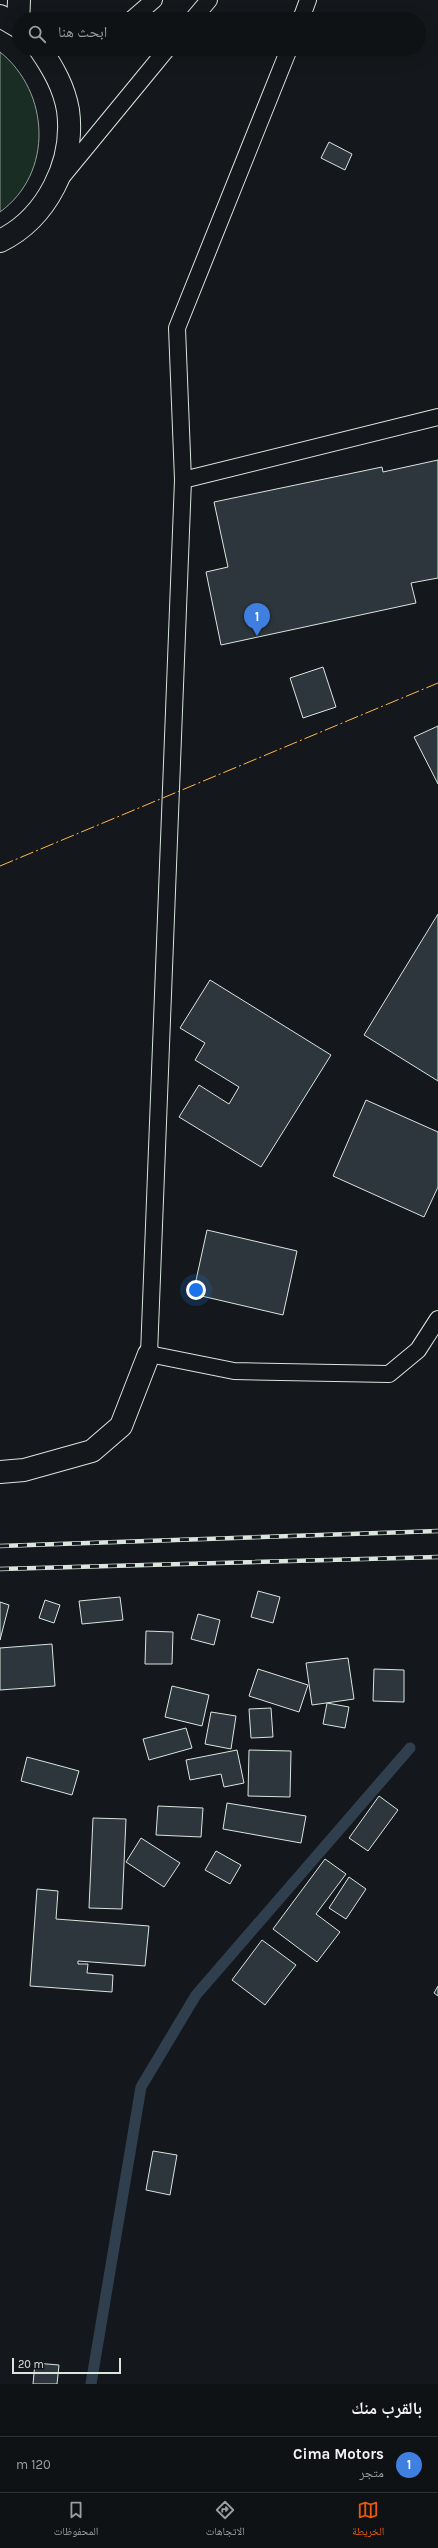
<!DOCTYPE html>
<html lang="ar">
<head>
<meta charset="utf-8">
<style>
  body { margin:0; font-family:Karla,"Noto Naskh Arabic",sans-serif; background:#1d2022; color:#f1f3f6; direction:rtl }
  .scale { position:absolute; left:12px; bottom:10px; width:109px; box-sizing:border-box; padding-left:4px; border:2px solid #d8e6dc; border-top:0; font-size:11px; line-height:14px; white-space:nowrap; color:#d8e6dc; -webkit-text-stroke:3px #14181c; paint-order:stroke }
  .you { position:absolute; left:196px; top:1290px; width:14px; height:14px; margin:-10px; border:3px solid #fff; border-radius:50%; background:#1a73e8; box-shadow:0 0 0 6px #1a73e833 }
  .badge { display:grid; place-items:center; width:26px; height:26px; border-radius:50%; background:#ea580c; color:#fff; font-size:13px; font-weight:700 }
  .pin { position:absolute; translate:-50% -33px; filter:drop-shadow(0 1px 2px #0008) }
  .pin::after { content:''; position:absolute; top:21px; width:14px; height:12px; background:inherit; clip-path:polygon(0 0,100% 0,50% 100%) }
  .list { margin:0; padding:0; list-style:none }
  h2 { display:flex; justify-content:space-between; align-items:center; height:52px; margin:0; padding:0 16px; font-size:17px }
  h2 small { font-size:13px; font-weight:400; color:#9b9ea0 }
  .list li { display:grid; grid-template-columns:26px 1fr auto; gap:12px; align-items:center; box-sizing:border-box; height:56px; padding:0 16px; border-top:1px solid #2f3234 }
  .list b { display:block; font-size:15px; white-space:nowrap }
  .list p { margin:0; font-size:13px; white-space:nowrap; color:#9b9ea0 }
  .list em { font-size:13px; font-style:normal; color:#9b9ea0 }
  .icon { flex:none; width:22px; height:22px; fill:none; stroke:currentColor; stroke-width:2; stroke-linecap:round; stroke-linejoin:round }
  .map { position:relative; flex:none; width:438px; height:2384px; overflow:hidden; direction:ltr }
  .search { position:absolute; background:#0f1215; box-shadow:0 4px 16px #0002; left:12px; right:12px; top:12px; height:44px; display:flex; align-items:center; gap:10px; box-sizing:border-box; padding:0 14px; border-radius:22px; color:#9b9ea0; font-size:15px }
  .sheet { height:108px; background:#0f1215 }
  nav { display:flex; justify-content:space-around; align-items:center; box-sizing:border-box; height:56px; border-top:1px solid #2f3234; background:#0f1215; font-size:11px; color:#9b9ea0 }
  nav a { display:grid; justify-items:center; gap:2px }
  nav .on { color:#ea580c }
  .map>svg:first-child { display:block }
  .green { fill:#1a2d24; stroke:#939e99 }
  .lines { fill:none; stroke-linecap:round; stroke-linejoin:round }
  .stream { stroke:#2f3f4d; stroke-width:11 }
  .building { fill:#2c363c; stroke:#d8e6dc }
  .lane-casing { stroke:#d8e6dc; stroke-width:18 }
  .street-casing { stroke:#d8e6dc; stroke-width:24 }
  .highway-casing { stroke:#d8e6dc; stroke-width:24 }
  .lane { stroke:#14181c; stroke-width:16 }
  .street { stroke:#14181c; stroke-width:22 }
  .highway { stroke:#14181c; stroke-width:22 }
  .rail-casing { stroke:#d8e6dc; stroke-width:4.5 }
  .rail { stroke:#14181c; stroke-width:3; stroke-dasharray:9; stroke-linecap:butt }
  .power { stroke:#ffb74d; stroke-width:1; stroke-dasharray:14 3 2 3; stroke-linecap:butt }
</style>
</head>
<body>
<div class="map">
<svg width="438" height="2384" viewBox="0 0 438 2384">
  <rect width="100%" height="100%" fill="#14181c"/>
  <path class="green" d="M 0,52 C 50,92 54,173 0,212 Z"/>
  <g class="lines">
    <path class="stream" d="M 91,2384 L 141,2087 L 196,1995 L 410,1748"/>
  </g>
  <g class="building">
    <path d="M 329,142 L 352,154 L 345,170 L 321,158 Z"/>
    <path d="M 438,460 L 438,578 L 411,583 L 416,603 L 221,645 L 206,572 L 228,567 L 214,502 L 382,467 L 383,472 Z"/>
    <path d="M 323,667 L 336,707 L 303,718 L 290,678 Z"/>
    <path d="M 438,726 L 438,784 L 414,737 Z"/>
    <path d="M 438,914 L 438,1081 L 364,1035 Z"/>
    <path d="M 210,980 L 331,1055 L 261,1167 L 179,1117 L 199,1085 L 229,1104 L 239,1087 L 195,1060 L 205,1043 L 180,1028 Z"/>
    <path d="M 366,1100 L 438,1132 L 438,1187 L 424,1217 L 333,1176 Z"/>
    <path d="M 207,1230 L 297,1251 L 283,1315 L 193,1294 Z"/>
    <path d="M 258,1591 L 280,1597 L 273,1623 L 251,1617 Z"/>
    <path d="M 120,1597 L 123,1620 L 82,1624 L 79,1601 Z"/>
    <path d="M 45,1600 L 60,1605 L 54,1623 L 39,1618 Z"/>
    <path d="M 0,1602 L 9,1605 L 0,1640 Z"/>
    <path d="M 198,1614 L 220,1620 L 214,1645 L 191,1639 Z"/>
    <path d="M 146,1631 L 173,1632 L 172,1664 L 145,1664 Z"/>
    <path d="M 52,1644 L 55,1686 L 0,1690 L 0,1648 Z"/>
    <path d="M 348,1658 L 354,1699 L 312,1705 L 306,1663 Z"/>
    <path d="M 258,1669 L 308,1685 L 299,1712 L 249,1696 Z"/>
    <path d="M 374,1669 L 404,1670 L 404,1702 L 373,1701 Z"/>
    <path d="M 172,1686 L 209,1695 L 202,1726 L 165,1717 Z"/>
    <path d="M 327,1703 L 349,1707 L 345,1728 L 323,1724 Z"/>
    <path d="M 271,1708 L 273,1737 L 251,1738 L 249,1709 Z"/>
    <path d="M 211,1712 L 236,1716 L 231,1749 L 205,1744 Z"/>
    <path d="M 186,1728 L 192,1748 L 149,1760 L 143,1739 Z"/>
    <path d="M 237,1750 L 244,1783 L 224,1787 L 221,1774 L 190,1780 L 186,1760 Z"/>
    <path d="M 249,1750 L 291,1751 L 290,1797 L 248,1796 Z"/>
    <path d="M 27,1757 L 79,1771 L 72,1795 L 21,1781 Z"/>
    <path d="M 379,1796 L 398,1810 L 368,1851 L 349,1838 Z"/>
    <path d="M 227,1803 L 306,1816 L 301,1843 L 223,1829 Z"/>
    <path d="M 158,1806 L 203,1808 L 201,1837 L 156,1835 Z"/>
    <path d="M 93,1818 L 126,1819 L 122,1909 L 89,1908 Z"/>
    <path d="M 141,1838 L 180,1863 L 164,1887 L 126,1862 Z"/>
    <path d="M 216,1851 L 241,1865 L 230,1884 L 205,1870 Z"/>
    <path d="M 325,1859 L 346,1874 L 316,1914 L 340,1932 L 317,1962 L 273,1929 Z"/>
    <path d="M 349,1877 L 366,1889 L 346,1919 L 329,1908 Z"/>
    <path d="M 37,1889 L 58,1891 L 56,1919 L 149,1926 L 145,1966 L 78,1961 L 78,1964 L 88,1964 L 87,1973 L 113,1975 L 112,1992 L 30,1986 Z"/>
    <path d="M 262,1940 L 296,1965 L 265,2005 L 232,1980 Z"/>
    <path d="M 438,1986 L 438,1996 L 434,1993 Z"/>
    <path d="M 153,2151 L 177,2155 L 170,2195 L 146,2190 Z"/>
    <path d="M 35,2363 L 59,2365 L 57,2384 L 33,2384 Z"/>
  </g>
  <g class="lines">
    <g class="lane-casing">
      <g id="lane">
        <path d="M 132,19 L 154,0"/>
        <path d="M 193,19 L 209,0"/>
        <path d="M 301,19 L 308,0"/>
        <path d="M 289,49 L 177,328 L 183,480 L 149,1354 L 234,1371 L 389,1374 L 418,1350 L 438,1319"/>
        <path d="M 61,178 L 167,49"/>
        <path d="M 183,480 L 438,417"/>
      </g>
    </g>
    <g class="street-casing">
      <path id="street" d="M 0,1472 L 24,1470 L 92,1451 L 121,1426 L 149,1354"/>
    </g>
    <g class="highway-casing">
      <g id="highway">
        <path d="M 0,16 L 19,27"/>
        <path d="M 18,26 L 19,0"/>
        <path d="M 0,241 C 47,218 75,162 68,110 C 64,87 53,68 40,49"/>
      </g>
    </g>
    <use href="#lane" class="lane"/>
    <use href="#street" class="street"/>
    <use href="#highway" class="highway"/>
    <g class="rail-casing">
      <g id="rail">
        <path d="M 0,1546 L 438,1531"/>
        <path d="M 0,1569 L 438,1557"/>
      </g>
    </g>
    <use href="#rail" class="rail"/>
    <path class="power" d="M 0,866 L 438,683"/>
  </g>
</svg>
<div class="scale">20 m</div>
<div class="you"></div>
<div class="pin badge" style="left:257px;top:636px;background:#3f7fe0">1</div>
<div class="search"><svg class="icon" aria-label="search" viewBox="0 0 24 24"><circle cx="10" cy="10" r="6"/><path d="M15 15l6 6"/></svg>ابحث هنا</div>
</div>
<section class="sheet">
<h2>بالقرب منك<small></small></h2>
<ul class="list">
<li><span class="badge" style="background:#3f7fe0">1</span><div><b>Cima Motors</b><p>متجر</p></div><em>120 m</em></li>
</ul>
</section>
<nav>
<a class="on"><svg class="icon" aria-label="map" viewBox="0 0 24 24"><path d="M3 6l6-2 6 2 6-2v14l-6 2-6-2-6 2zM9 4v14M15 6v14"/></svg>الخريطة</a>
<a><svg class="icon" aria-label="directions" viewBox="0 0 24 24"><path d="M12 3l9 9-9 9-9-9zM9 14v-3h6M13 9l2 2-2 2"/></svg>الاتجاهات</a>
<a><svg class="icon" aria-label="saved" viewBox="0 0 24 24"><path d="M7 4h10v16l-5-4-5 4z"/></svg>المحفوظات</a>
</nav>
</body>
</html>
